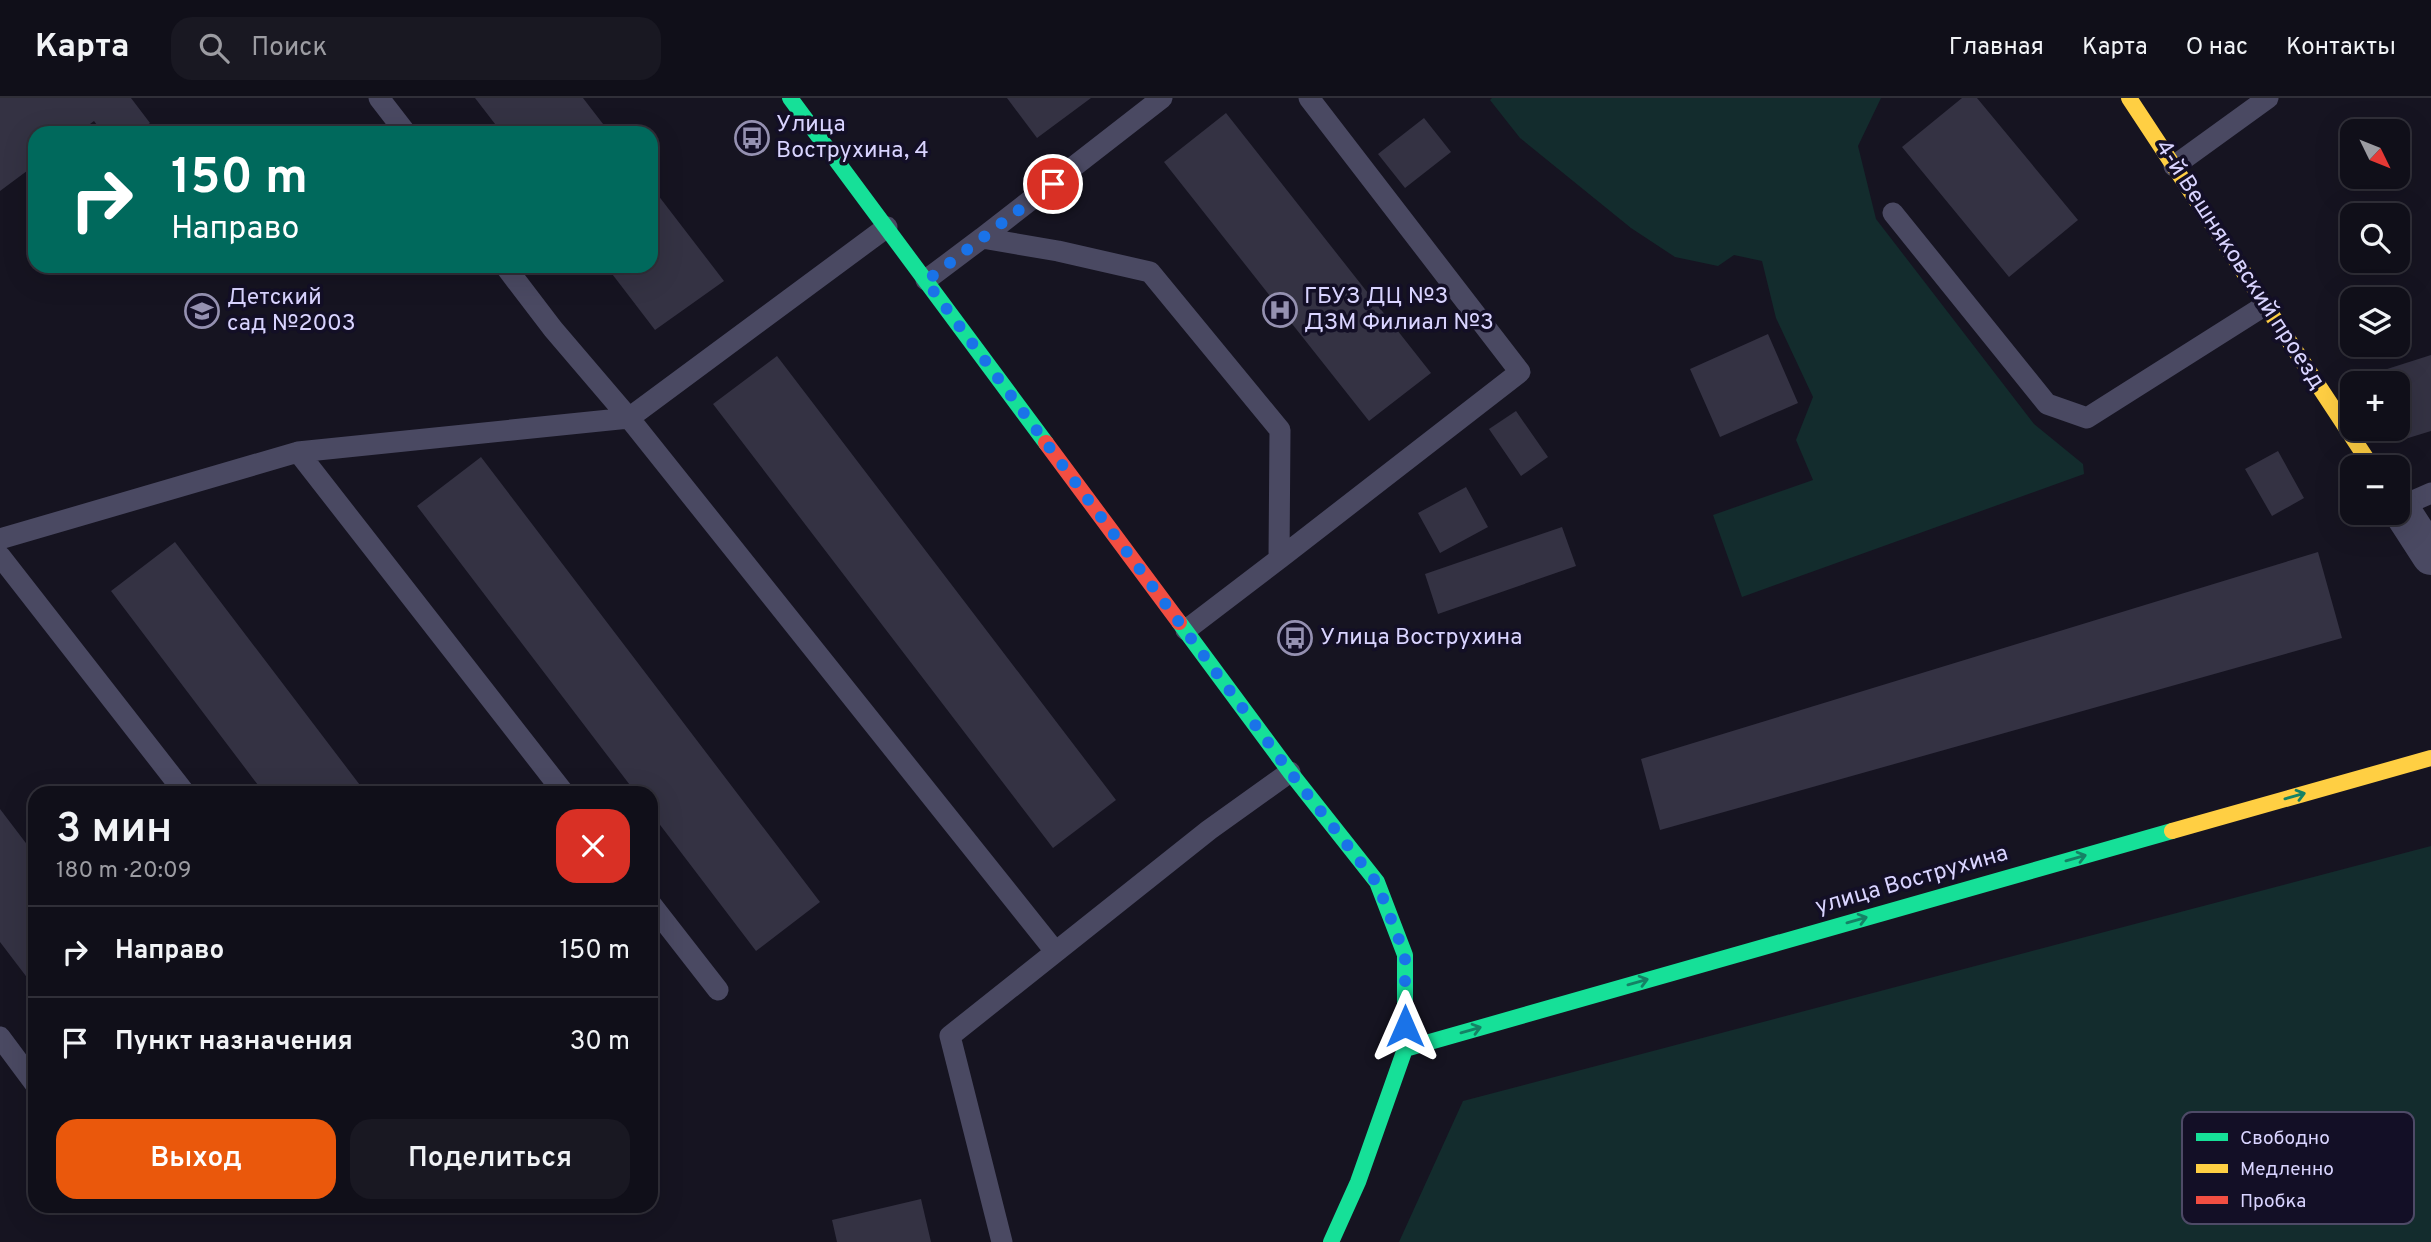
<!DOCTYPE html>
<html lang="ru">
<meta charset="utf-8">
<style>
:root{--surface:#100f19;--page:#191822;--text:#f1f3f6;--muted:#9c9ca2;--line:#302f38;--accent:#ea580c}
body{margin:0;font-family:Overpass,sans-serif;background:var(--page);color:var(--text);height:100vh;display:flex;flex-direction:column;font-size:26px;white-space:nowrap}
*{box-sizing:border-box;margin:0}
p{font-size:23px;color:var(--muted)}
.icon{flex:none;width:38px;height:38px;fill:none;stroke:currentColor;stroke-width:2;stroke-linecap:round;stroke-linejoin:round}
.map{position:relative;flex:1;overflow:hidden}
.drawer{position:absolute;left:28px;top:688px;width:630px;height:427px;display:flex;flex-direction:column;background:var(--surface);border-radius:21px;box-shadow:0 7px 28px #0002,0 0 0 2px var(--line)}
.drawer>*{flex:none}
.banner{position:absolute;left:28px;top:28px;width:630px;height:147px;border-radius:21px;box-shadow:0 7px 28px #0002,0 0 0 2px var(--line);background:#00695c;color:#fff;overflow:hidden}
.needle{width:46px;rotate:133deg}
.controls{position:absolute;left:2340px;top:21px;display:grid;gap:14px}
.controls a{display:grid;place-items:center;width:70px;height:70px;border-radius:14px;background:var(--surface);box-shadow:0 7px 28px #0002,0 0 0 2px var(--line);font-size:35px}
.pin{position:absolute;display:grid;place-items:center;width:60px;height:60px;color:#fff;margin:-30px;border:4px solid #fff;border-radius:50%;box-shadow:0 2px 7px #0007}
.me{position:absolute;width:77px;margin:-38px;rotate:0deg;stroke-linejoin:round;filter:drop-shadow(0 0 5px #0008)}
.turn{display:flex;align-items:center;gap:24px;height:147px;padding:0 28px;font-size:32px}
.turn .icon{width:91px;height:91px;stroke-width:2.5}
.turn b{display:block;font-size:49px;line-height:60px}
.round{display:grid;place-items:center;flex:none;width:74px;height:74px;border-radius:21px;background:var(--page)}
.overview{display:flex;align-items:center;justify-content:space-between;height:119px;padding:0 28px}
h1{font-size:42px;font-weight:600;line-height:52px}
.button{display:flex;gap:14px;margin-top:auto;padding:14px 28px}
.button a{flex:1;height:80px;border-radius:21px;background:var(--accent);color:#fff;font-size:28px;font-weight:600;line-height:80px;text-align:center}
.button a+a{background:var(--page);color:var(--text)}
ul{padding:0;list-style:none}
li{display:flex;align-items:center;gap:21px;height:91px;padding:0 28px;border-top:2px solid var(--line)}
li div{flex:1}
li b{display:block;font-size:26px}
li em{font-style:normal}
header{display:flex;align-items:center;gap:42px;box-sizing:border-box;height:98px;padding:0 35px;background:var(--surface);border-bottom:2px solid var(--line)}
header strong{font-size:33px}
nav{display:flex;gap:38px;margin-inline-start:auto;font-size:24px}
.search{width:490px;height:63px;background:var(--page);display:flex;align-items:center;gap:18px;box-sizing:border-box;padding:0 24px;border-radius:21px;color:var(--muted);font-size:26px}
.map>svg:first-child{display:block}
</style>
<header>
<strong>Карта</strong>
<div class="search"><svg class="icon" aria-label="search" viewBox="0 0 24 24"><circle cx="10" cy="10" r="6"/><path d="M15 15l6 6"/></svg>Поиск</div>
<nav><a>Главная</a><a>Карта</a><a>О нас</a><a>Контакты</a></nav>
</header>
<div class="map">
<svg width="2431" height="1144" viewBox="0 0 2431 1144">
<rect width="100%" height="100%" fill="#161421"/>
<!-- green -->
<path fill="#132c2d" d="M1492 0H1881L1858 48 1876 121 2034 326 2083 366 2084 376 1742 499 1713 417 1813 382 1796 342 1813 299 1776 220 1762 163 1734 157 1718 168 1675 159 1631 130 1520 40 1490 2Z
M2431 748V1144H1399L1463 1003Z"/>
<!-- building -->
<path fill="#343243" d="M0 0H131L150 25 137 35H103L94 23 78 35H35V67L0 93Z
M475 0H583L610 35H502Z
M1007 0H1091L1037 40Z
M1962 0H1977L2078 122 2009 179 1902 49Z
M1226 15 1431 275 1369 323 1164 64Z
M1424 20 1451 54 1405 90 1378 56Z
M651 88 724 183 655 232 606 168H651Z
M1768 236 1798 305 1720 339 1690 271Z
M2431 257V333L2405 341 2398 316V285H2388L2384 272Z
M777 258 1116 702 1053 750 713 306Z
M1516 313 1548 359 1521 378 1489 331Z
M2278 353 2304 400 2272 418 2245 371Z
M481 359 820 804 756 853 651 715V695H636L417 408Z
M1466 389 1488 429 1440 455 1418 415Z
M1562 429 1576 468 1438 516 1425 476Z
M175 444 366 695H264L111 493Z
M2318 454 2342 540 1660 732 1641 661Z
M0 711 35 757V890L0 844Z
M921 1101 931 1144H837L832 1122Z"/>
<g fill="none" stroke-linecap="round" stroke-linejoin="round">
<!-- lane -->
<path stroke="#4a4962" stroke-width="21" d="M379 0 406 35
M2174 68 2268 0
M1893 115 2047 306 2087 320 2264 208
M982 140 1162 0
M505 168 553 231 629 320 1054 852
M926 182 982 140 1058 153 1150 174 1280 332 1279 461 1186 532
M298 354 564 695
M2399 409 2431 395
M0 441 298 354 629 320 887 129
M0 458 185 695
M1279 461 1520 274 1309 0
M651 806 718 892
M0 939 35 986
M1002 1144 950 938 1209 732 1290 674"/>
<!-- street -->
<path stroke="#4a4962" stroke-width="38" d="M2398 407 2431 458"/>
<!-- fast -->
<path stroke="#16e098" stroke-width="16" d="M790 0 1046 345
M1179 524 1290 674 1377 784 1405 857V951L1358 1084 1331 1144
M1405 951 2172 733"/>
<!-- slow -->
<path stroke="#ffcf43" stroke-width="16" d="M2129 0 2372 369
M2172 733 2431 660"/>
<!-- jam -->
<path stroke="#f24e42" stroke-width="16" d="M1046 345 1179 524"/>
</g>
<!-- one-way arrows -->
<defs><path id="oneway-shaft" d="M-6 0H5M1.5-3L5.5 0L1.5 3" fill="none" stroke-width="1.6" stroke-linecap="round" stroke-linejoin="round" transform="scale(1.75)"/></defs>
<g stroke="#158265">
<use href="#oneway-shaft" transform="translate(2295 698) rotate(-16)"/>
<use href="#oneway-shaft" transform="translate(2076 760) rotate(-16)"/>
<use href="#oneway-shaft" transform="translate(1857 822) rotate(-16)"/>
<use href="#oneway-shaft" transform="translate(1638 884) rotate(-16)"/>
<use href="#oneway-shaft" transform="translate(1471 932) rotate(-16)"/>
</g>
<g fill="none" stroke-linecap="round" stroke-linejoin="round">
<!-- route -->
<path stroke="#1a73e8" stroke-width="12" stroke-dasharray="0 21.6" d="M1053 86 926 183 1290 674 1377 785 1405 857V928"/>
</g>
<!-- icons -->
<defs>
<g id="bus-ring" transform="scale(1.75)"><circle r="9.5" fill="#130f26" stroke="#9591b1" stroke-width="1.5"/><path d="M-5-6H5V4H4V6H2V4H-2V6H-4V4H-5ZM-3.5-4V0h7V-4ZM-3.5 1.2v1.5H-2V1.2ZM2 1.2v1.5H3.5V1.2Z" fill="#9591b1"/></g>
<g id="hospital-ring" transform="scale(1.75)"><circle r="9.5" fill="#130f26" stroke="#9591b1" stroke-width="1.5"/><path d="M-5-5h3v3.5h4V-5h3V5h-3V1.5h-4V5h-3Z" fill="#9591b1"/></g>
<g id="school-ring" transform="scale(1.75)"><circle r="9.5" fill="#130f26" stroke="#9591b1" stroke-width="1.5"/><path d="M0-5L7-2L0 1L-7-2ZM-4 1L0 2.5L4 1V4Q0 6-4 4Z" fill="#9591b1"/></g>
</defs>
<g fill-rule="evenodd">
<use href="#bus-ring" x="752" y="40"/>
<use href="#hospital-ring" x="1280" y="212"/>
<use href="#school-ring" x="202" y="213"/>
<use href="#bus-ring" x="1295" y="540"/>
</g>
<g text-anchor="middle" dominant-baseline="central" stroke-width="7" stroke-linejoin="round" paint-order="stroke">
<!-- poi labels -->
<g font-size="23" fill="#d9d4ff" stroke="#130f26" text-anchor="start">
<text x="776" y="27">Улица<tspan x="776" dy="26">Вострухина, 4</tspan></text>
<text x="1304" y="199">ГБУЗ ДЦ №3<tspan x="1304" dy="26">ДЗМ Филиал №3</tspan></text>
<text x="227" y="200">Детский<tspan x="227" dy="26">сад №2003</tspan></text>
<text x="1320" y="540">Улица Вострухина</text>
</g>
<!-- street labels -->
<g font-size="23" fill="#d9d4ff" stroke="#130f26">
<text transform="translate(2239 167) rotate(57)">4-й Вешняковский проезд</text>
<text transform="translate(1912 783) rotate(-16)">улица Вострухина</text>
</g>
</g>
<!-- legend -->
<rect x="2182" y="1014" width="232" height="112" rx="10" fill="#130f26" stroke="#4e4a67" stroke-width="2"/>
<rect x="2196" y="1035" width="32" height="8" fill="#16e098"/>
<rect x="2196" y="1066" width="32" height="9" fill="#ffcf43"/>
<rect x="2196" y="1098" width="32" height="8" fill="#f24e42"/>
<g font-size="19" fill="#d9d4ff">
<text x="2240" y="1046">Свободно</text>
<text x="2240" y="1077">Медленно</text>
<text x="2240" y="1109">Пробка</text>
</g>
</svg>
<div class="controls">
<a><svg class="needle" viewBox="-14 -14 28 28"><path d="M0-13l5 13h-10z" fill="#e53935"/><path d="M0 13l5-13h-10z" fill="#9c9ca2"/></svg></a>
<a><svg class="icon" aria-label="search" viewBox="0 0 24 24"><circle cx="10" cy="10" r="6"/><path d="M15 15l6 6"/></svg></a>
<a><svg class="icon" aria-label="layers" viewBox="0 0 24 24"><path d="M12 4l9 5-9 5-9-5zM3 14l9 5 9-5"/></svg></a>
<a>+</a>
<a>−</a>
</div>
<div class="pin" style="left:1053px;top:86px;background:#d93025"><svg class="icon" aria-label="arrive" viewBox="0 0 24 24"><path d="M6 21V4h12l-3 4 3 4H6"/></svg></div>
<svg class="me" style="left:1405px;top:928px" viewBox="-20 -20 40 40"><path d="M0-17L14 15 0 8-14 15z" fill="#1a73e8" stroke="#fff" stroke-width="4"/></svg>
<div class="banner">
<div class="turn"><svg class="icon" aria-label="right" viewBox="0 0 24 24"><path d="M7 20v-9h11M14 6l5 5-5 5"/></svg><div><b>150 m</b>Направо</div></div>
</div>
<section class="drawer">
<div class="overview"><div><h1>3 мин</h1><p>180 m · 20:09</p></div><a class="round" style="background:#d93025;color:#fff"><svg class="icon" aria-label="close" viewBox="0 0 24 24"><path d="M6 6l12 12M18 6L6 18"/></svg></a></div>
<ul>
<li><svg class="icon" aria-label="right" viewBox="0 0 24 24"><path d="M7 20v-9h11M14 6l5 5-5 5"/></svg><div><b>Направо</b></div><em>150 m</em></li>
<li><svg class="icon" aria-label="arrive" viewBox="0 0 24 24"><path d="M6 21V4h12l-3 4 3 4H6"/></svg><div><b>Пункт назначения</b></div><em>30 m</em></li>
</ul>
<div class="button"><a>Выход</a><a>Поделиться</a></div>
</section>
</div>
